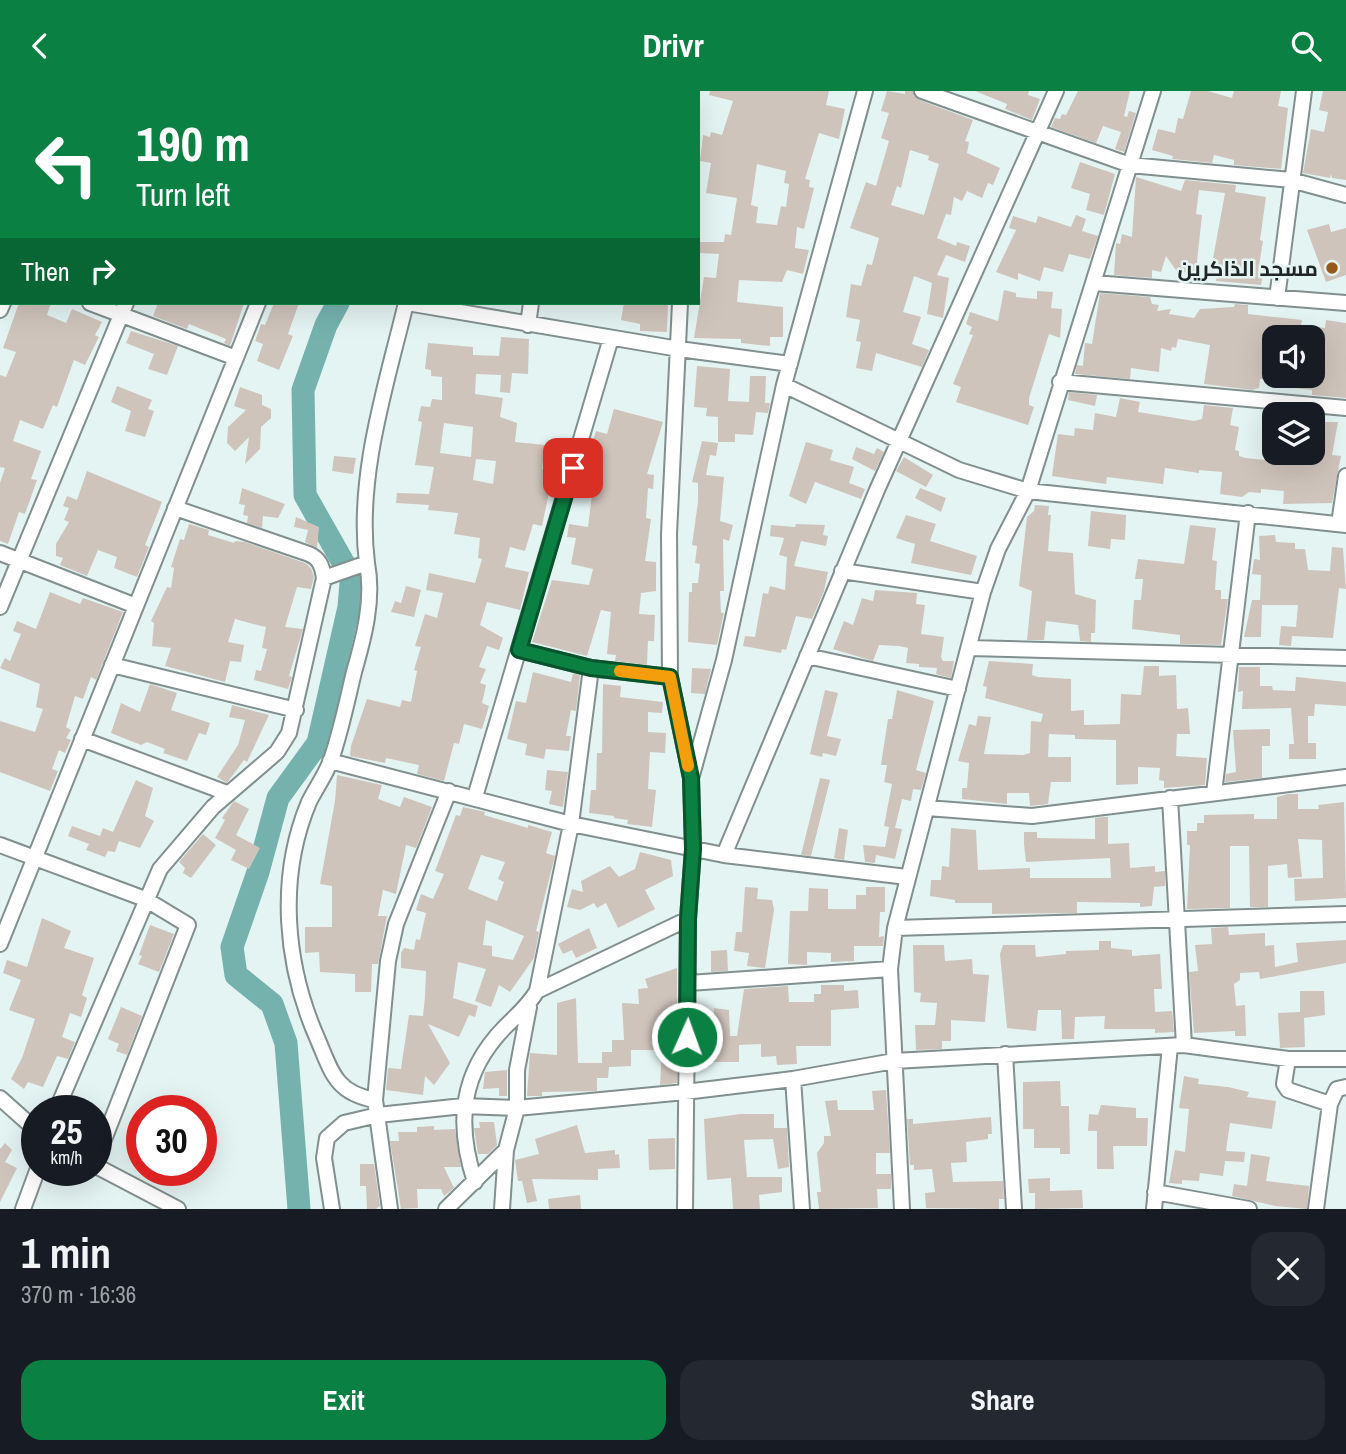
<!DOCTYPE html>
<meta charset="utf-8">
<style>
:root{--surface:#171b24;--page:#242831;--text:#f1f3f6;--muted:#9ea1a6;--accent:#0b8043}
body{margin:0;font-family:"Archivo Narrow",Cairo,sans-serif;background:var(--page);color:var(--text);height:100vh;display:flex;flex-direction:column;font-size:26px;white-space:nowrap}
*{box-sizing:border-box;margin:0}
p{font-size:23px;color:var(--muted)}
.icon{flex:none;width:38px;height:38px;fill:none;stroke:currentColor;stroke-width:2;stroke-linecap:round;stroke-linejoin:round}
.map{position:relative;height:1118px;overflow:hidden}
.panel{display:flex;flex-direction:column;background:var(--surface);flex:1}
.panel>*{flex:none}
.hud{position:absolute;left:0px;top:0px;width:700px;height:214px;box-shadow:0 7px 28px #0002;background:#0b8043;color:#fff;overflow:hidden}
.buttons{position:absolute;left:1262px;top:234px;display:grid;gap:14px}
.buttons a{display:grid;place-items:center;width:63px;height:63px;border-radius:14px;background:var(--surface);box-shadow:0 7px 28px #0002;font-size:35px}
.speed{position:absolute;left:21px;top:1004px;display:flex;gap:14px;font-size:35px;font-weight:700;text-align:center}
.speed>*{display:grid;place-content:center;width:91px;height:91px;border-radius:50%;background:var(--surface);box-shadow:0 7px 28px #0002;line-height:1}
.speed small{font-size:18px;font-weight:400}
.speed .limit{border:10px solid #d22;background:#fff;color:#111}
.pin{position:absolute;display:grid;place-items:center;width:60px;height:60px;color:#fff;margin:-30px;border-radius:14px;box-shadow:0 4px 10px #0006}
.me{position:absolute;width:77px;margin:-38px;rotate:2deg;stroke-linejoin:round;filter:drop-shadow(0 0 5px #0008)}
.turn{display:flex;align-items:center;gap:24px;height:147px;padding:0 21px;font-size:32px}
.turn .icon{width:91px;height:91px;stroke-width:2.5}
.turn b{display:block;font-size:49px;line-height:60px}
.then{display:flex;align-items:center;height:66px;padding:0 21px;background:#0003;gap:14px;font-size:26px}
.round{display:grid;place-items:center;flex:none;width:74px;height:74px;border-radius:21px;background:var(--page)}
.summary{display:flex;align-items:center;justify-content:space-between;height:119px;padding:0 21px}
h1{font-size:42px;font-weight:800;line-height:52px}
.button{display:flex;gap:14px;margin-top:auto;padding:14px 21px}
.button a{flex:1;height:80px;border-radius:21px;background:var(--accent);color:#fff;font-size:28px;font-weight:800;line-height:80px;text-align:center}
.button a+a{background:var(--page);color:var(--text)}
header{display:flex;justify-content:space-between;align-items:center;height:91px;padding:0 21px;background:var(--accent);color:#fff;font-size:32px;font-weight:800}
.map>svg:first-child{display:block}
</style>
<header><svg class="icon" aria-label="back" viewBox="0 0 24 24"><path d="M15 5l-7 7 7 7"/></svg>Drivr<svg class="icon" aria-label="search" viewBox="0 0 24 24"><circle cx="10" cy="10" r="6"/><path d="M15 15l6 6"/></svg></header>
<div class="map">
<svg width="1346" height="1118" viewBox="0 0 1346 1118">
<rect width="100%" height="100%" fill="#e4f4f2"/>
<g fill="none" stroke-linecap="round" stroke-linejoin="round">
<!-- river -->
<path stroke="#75b2ae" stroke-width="23" d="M405 2V0
M338 212 326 234 303 299 305 404 344 473
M299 1118 286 952 272 913 236 884 232 856 258 781 278 707 318 652 349 516 351 492"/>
</g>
<!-- building -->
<path fill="#cfc4bc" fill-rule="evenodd" d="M710 0H829L826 14 845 18 839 48 819 42 805 88 810 89 809 96 814 97 804 138 797 136 795 157 809 159 803 183 787 179 782 191 739 189 737 211 783 216V246H770V255L741 252V248L694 247 704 186 716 187 719 163 699 162V151H724L725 143 731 144 737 107 706 102 711 72 700 70 703 44 710 46 711 41 722 44 733 10 709 4ZM757 73 786 80 784 92 789 93 786 116 781 115 777 134 756 132 758 116 751 114Z
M887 0 905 3V0H913L919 9 973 29 965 50 969 51 967 62 1000 77 993 94 988 92 982 107 967 100 962 110 954 106 951 124 946 123 937 147 956 155 957 151 970 155 965 171 946 164 937 184 949 187 943 227 927 223 932 192 914 185 903 221 921 226 912 253 929 259 922 276 876 262 872 280 856 277 861 251 856 250 860 229 846 226 851 193 861 195 867 173 872 174 879 147 850 137 866 91 876 95 889 50 881 47 889 22 881 20ZM910 59 929 65 928 69 939 73 924 124 891 114 897 95 901 97Z
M975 0H1029L1028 4 1040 8 1032 29 1005 18 1007 13Z
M1078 0H1130L1124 25 1127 26 1129 20 1136 22 1124 61 1115 58 1121 41 1103 35 1096 52 1051 36 1055 27 1060 28 1062 23 1066 24Z
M1191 0H1208L1232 7 1234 0H1281L1278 15 1288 17 1281 78 1234 74V69L1214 64 1212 72 1172 68 1173 65 1152 59 1158 38 1175 42 1178 27 1183 28Z
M1323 0H1346V89L1332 87 1331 83 1330 87 1303 82 1311 38 1324 41 1328 21 1319 19Z
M1080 71 1115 83 1104 124 1086 119 1090 103 1071 97Z
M1136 86 1181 100 1185 89 1236 94 1235 101 1266 106 1260 149 1263 150 1258 181 1263 182 1261 194 1216 190 1217 182 1210 184 1225 102 1199 99 1196 123 1202 124 1196 180 1178 182 1166 165 1161 181 1152 179V187L1114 184 1116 152 1120 153 1122 143 1132 146Z
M1076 124 1086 128 1082 140 1098 145 1090 168 1069 163 1063 181 1044 176 1040 190 1018 182V189L996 181 1016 139 1009 137 1013 125 1036 132 1038 125 1071 136Z
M1329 133 1331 141 1346 137V184L1326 191 1307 139Z
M1004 199 1016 202V206L1037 208V200L1053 201 1051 217 1062 218 1060 247 1049 243 1029 307V314L1034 316 1028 334 956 311 961 296 953 293 973 244 969 243 972 236 966 233 970 221 998 230Z
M1100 202 1150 206 1152 213 1159 214 1157 220 1171 218 1169 223 1194 227 1200 218 1234 216 1235 213 1248 214V223L1302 229 1301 234 1325 237 1326 229 1346 232V307L1312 304V299L1285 296 1286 285H1312V247H1274V270H1266L1265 288H1260L1259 297 1252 299 1204 293 1210 254 1178 248 1176 257 1172 256 1171 260 1161 257 1159 281 1131 277 1130 288 1075 283 1077 274 1083 275 1085 252 1092 253Z
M19 212H51L47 224 66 232 72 218 102 231 95 244 99 246 85 274 74 269 57 316 53 314 43 338 20 329 13 350 41 360 31 388 37 389 25 423 19 421 8 453 0 450V392L5 377 0 376V284L6 286 16 261 3 257Z
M158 212H244L230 255 224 252 226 248 189 233 187 238 153 225Z
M274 212H299L288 243 293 245 279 279 257 270 263 253 255 250 261 233 265 234Z
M624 212 641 214V212H668L667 241 640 240V233L621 229Z
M131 240 178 255 167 284 148 278 154 263 126 252Z
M501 246 529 248 528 283 512 282 510 302 500 301 501 284 476 283 475 303 503 307 500 326 517 332 515 351 545 354 542 378 555 379 553 397H550L542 435 533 433 525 460 510 456 505 476 529 481 520 519 487 511 480 534 503 547 499 559 487 555 479 576 486 578 480 592 486 594 482 612 489 615 482 638 464 633 459 653 454 652 444 690 417 683 419 674 386 667 385 672 350 665 351 655 367 608 400 616 402 609 411 611 417 580 414 579 421 556 415 555 425 523 437 527 443 502 426 499 429 482 475 492 482 468 478 467 480 447 454 443 458 422 428 419 429 414 396 412 397 402 429 403 434 376 415 374 422 331 418 330 421 315 430 316 432 308 442 309V286L431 285V279L425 278 428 252 473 256V264L499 265ZM444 332 473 336 471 366 440 362ZM476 368 496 370 493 393 473 389Z
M697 275 730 278 728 310 749 311 750 285H766L765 312H770L768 322 756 321 753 344 735 343V351H718V326L706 325 707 317 694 316Z
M117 295 152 309 148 318 154 320 145 346 125 340 131 320 111 311Z
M240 296 262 304V314L271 318V327L261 336 260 358 245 373 249 346 235 360 227 352 228 336 246 319 234 315Z
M1069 301 1097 304 1095 315 1068 309Z
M1120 307 1140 311 1138 321 1194 330 1202 328 1204 314 1233 317 1230 334 1239 336 1235 359 1239 360V365L1246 367 1284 371 1285 362H1312V342H1317V331H1338L1332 364 1341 365 1332 412 1283 413 1284 400 1261 398V402L1249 401 1242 406 1220 403 1222 381 1199 379V382L1165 377 1163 393 1107 386 1106 393 1052 385 1058 343 1074 345 1075 337 1093 339 1095 322 1116 326Z
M614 318 663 331 647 383 654 384 653 398 648 397 646 427 651 428 645 470 656 471V500L641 502 639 523 655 524 654 550H648L647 574 615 570 616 564 607 563 611 521 601 519 587 565 532 551 552 489 589 494 593 478 571 473 576 447 567 446 569 433 588 436 592 404 577 401 596 340 607 343Z
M702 350 718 352 716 365 710 364 706 384 724 386 720 430 733 434 729 450 723 448 724 500H720L721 522H724L717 554 688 551 689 501H692V492H698L700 473 695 472 697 455 692 454 698 411V392L692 391Z
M806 351 833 359 830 369 854 376 849 392 865 398 861 408 815 391 806 413 789 405Z
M856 356 874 363 877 357 884 361 875 380 852 368Z
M334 365 356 367 353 383 332 380Z
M904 366 933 384 926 396 896 380Z
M87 380 162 411 145 454 149 456 137 486 114 477 117 466 98 459 87 485 60 474 63 467 56 465V453L69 431 64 429 69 417 63 415 67 405 77 409Z
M242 397 285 413 278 427 263 425 262 437 247 432 248 425 243 424 245 414 239 413Z
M920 397 946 407 941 421 915 407Z
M1035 414 1049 415 1048 424H1051L1048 460 1073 462 1075 503 1096 509 1095 542H1091V551L1080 550 1078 534 1046 530 1044 549H1027L1032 500 1019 495 1027 426 1034 420Z
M1091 420 1126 424 1125 449 1111 448 1110 458 1088 455Z
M906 424 936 433 930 450 977 465 971 484 911 472 915 453 896 447Z
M296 426 319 436 317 457 305 451 308 439 294 436Z
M189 433 209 439 208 444 234 452 235 450 245 451 305 472 311 477 314 486 311 498 297 496 285 536 303 538 289 585 292 586 288 598 254 589 256 579 261 580 267 558 262 557 266 536 261 535 235 528 228 551 244 554 241 571 230 570 225 591 165 575 171 557 152 555 154 532 151 530 167 496 171 497 174 477 171 476 180 448 184 449Z
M796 433 825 434 823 444 828 445 826 455 801 450 794 475 828 481 824 500 812 528 796 525 786 559 782 558 781 562 743 555 745 545 755 546 763 502 768 503 770 495 785 499 787 466 779 464 784 447 770 445 771 434 795 436Z
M1190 434 1216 437 1212 469 1217 470 1215 499H1221V508H1228L1221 554 1180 553V544L1132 538 1134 509H1141L1143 488H1135L1138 468 1184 473Z
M1275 444 1276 451 1295 452V458H1305L1308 479 1330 480 1332 456 1343 457 1346 498 1339 497 1333 547 1292 545 1291 555 1279 554 1281 535 1296 536 1298 514H1262L1261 546H1244L1252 509H1260L1261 484 1252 483 1254 468 1260 469 1259 445Z
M406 495 421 499 414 526 391 521 395 510 401 512Z
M875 499 917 502 916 513 925 514 921 543 944 546 941 566 943 570H954L951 587 936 583 937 577 919 576V573L906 572 908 557 899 555 879 554 873 570 833 558 844 530 853 534 862 507 873 510Z
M50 501 80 513 83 507 123 521 96 589 91 586 83 608 75 605 66 636 71 639 66 647 71 649 65 662 59 659 52 678 58 680 50 700 0 681V630L35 641 43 618 36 616 40 593 0 577 5 567 10 570 21 543 13 540 17 530 36 538Z
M989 570 1033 573 1032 584 1038 586 1071 588V620L1084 619V634L1120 633 1121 603 1141 604 1144 575H1159V585L1176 584 1177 618 1188 617 1190 643H1177L1176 665 1207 667 1205 694 1164 697V690L1159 689 1160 677 1138 676V693L1116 694V649L1075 648V644L1049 643 1048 666H1071V691H1051L1048 713 1030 715 1029 702H1007V713L962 708V697H967L969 672 958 670 969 633 976 635 978 625 991 626 984 663 1023 664 1030 662 1031 630 1041 631 1043 623 985 607 987 596 983 595Z
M1239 576H1260V595H1272L1273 599 1295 600 1296 586 1346 591V615L1315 613 1314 625H1308V652H1316V668H1289V653H1294L1291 617 1242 618 1243 600 1238 601Z
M692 577 711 578 705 603 691 602Z
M533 581 571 591 573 582 580 584 576 620 571 619 566 645H571L569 660 546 658 544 668 525 664 527 653 507 648 516 610 526 612Z
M150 593 177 602 171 619 210 632 206 644 199 642 187 670 163 662 165 658 147 651 141 654 111 642 121 612 140 621Z
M603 593 621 595 620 606 663 611 662 622 648 621V641L666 642 665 662 650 661 648 698 656 699 652 736 627 733 628 729 614 727V725L589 722 591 699H596L597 662H602Z
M825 599 838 602 827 645 841 648 836 665 823 662 822 666 810 663Z
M897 599 934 610 916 679 926 682 921 699 913 698 911 710 902 708 895 737 902 738 895 768 876 764 875 772 865 771 863 754 885 756 889 736 884 735 892 693 884 691 887 674H881L888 628H892Z
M232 614 269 624 247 671 244 669 227 692 217 686 238 654 245 629 229 626Z
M1270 638V655H1262V687L1225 691 1226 683 1236 681 1233 639Z
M547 679 568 681 563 716 549 713 552 700 545 699Z
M337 684 382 694 378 708 400 716 404 706 432 716 416 757 406 754 396 803 383 799 378 825H387L378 873H372L371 901H355V883L320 881 319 861 305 862V836H332V795L320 793 335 710Z
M820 687 830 689 811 765 801 764Z
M136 689 153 697 145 725 154 730 140 757 119 750 115 761 108 760 105 766 86 759 89 753 68 745 72 735 100 745 103 737 113 741Z
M1288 703H1298V718H1319L1318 714 1344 711 1346 807 1295 810 1294 788 1323 787 1322 749 1298 748 1302 786 1288 787 1287 773 1268 775V816H1250L1249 755H1230V817L1187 818 1190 754H1187V740H1197V732H1204V724L1254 723V728H1277V706Z
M234 710 249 718 236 744 260 757 249 778 231 769 236 759 215 747 225 729 222 727Z
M463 716 485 721 484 724 528 737V734L552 741 546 762 555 765 536 840 539 841 534 867 510 901 499 894 491 916 475 910 486 878 458 871 453 907 478 915 475 926 469 924 459 946 428 933 450 972 434 994 425 985 423 1004 386 999 388 977 401 978 409 924 423 925 425 906 426 880 401 877V862L404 857 414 859 416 848 420 849 426 822 416 819 421 803 433 808 444 783 435 780 456 724 460 725ZM481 764 505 771 498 788 504 791 497 810 468 798ZM486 829 524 845 513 869 492 865V855L483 854Z
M1103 726H1108V753L1129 752 1130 777 1155 775V781L1165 780V795L1154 796 1152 815 1140 816V812L1077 811V822L992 823V812H955V809L930 805 931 789H941L942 775 949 776 951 737 976 739 978 779 1030 777V787H1111L1110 767 1026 771 1024 753V741H1037V747L1095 748V727Z
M839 737 848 739 844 769 834 767Z
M203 743 216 754 191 787 183 782 185 777 179 771Z
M640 761 671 769 673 785 645 799 655 818 618 837 606 812 597 817 594 812 580 819 567 816 572 798 583 801 581 790 610 775 619 786 635 778Z
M745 796 758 797 757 808 772 809 774 819 765 877 747 875 749 862 734 860 736 841H742Z
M866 796H885V821H880L879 846 884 845 883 855H854V870L831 871V862L807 861V874L788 873 790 820H808L809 797 828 798V818H856V804H866Z
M42 827 71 840 64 857 94 867 82 904 87 907 81 926 70 922 62 946 75 951 68 968 57 965 43 996 28 991 24 998 11 988 22 967 35 928 9 919 21 889 3 882 7 869 27 876Z
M150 834 174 843 159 881 138 873 142 865 139 864Z
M1228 836 1229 844 1265 842V855L1274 854 1275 876 1298 871 1296 852 1346 849V872L1260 888 1259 881 1240 882V889L1234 893 1236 915 1245 914 1246 945H1235V940L1194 942 1189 881 1198 880 1195 854 1212 853 1211 837Z
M589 837 597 857 576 867 572 859 563 863 558 853Z
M1099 850H1111V857L1132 859V865L1160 863 1162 898H1154L1155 921 1172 920 1174 941 1155 942V938H1104L1105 925 1075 926 1074 948H1062L1061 919H1038L1036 940 1007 937 1000 863 1003 854H1035L1036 866 1066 863V860L1099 859Z
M913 854H944L945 870 972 868 973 883 989 884 985 931 951 929V950H942V958L916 959 915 934H935L937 912 920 911 921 902 914 901Z
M727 859 728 880 711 881V860Z
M677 877V992L660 994 662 959H631V975L609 976 608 987H597V1000L542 1001V1005H527L530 962 557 964V912L576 907 578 972H602V961H612V949H624L622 912 639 913 638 898 648 897 645 888Z
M821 894H844V900L858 899 859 917 831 919V955H796L797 973 777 974 776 965 761 966V953L739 954V971H712L714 917 729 919 730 945H737L744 898 788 895 789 911H814V903H821Z
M1300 900H1324L1325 924 1304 927 1305 956 1280 957 1278 922 1300 921Z
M121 916 142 925 127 964 116 960 119 953 108 948Z
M507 979V1005H499V997L483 998 485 981Z
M1184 985 1199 988 1198 993 1228 996 1249 1001 1247 1006 1276 1010 1272 1038 1230 1032 1226 1060 1245 1061 1244 1071 1225 1070 1223 1085 1200 1082 1199 1090 1182 1089V1093L1169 1092 1175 1059 1185 1061 1189 1018 1179 1017Z
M1060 990 1061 1015H1069L1070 1063H1060V1057H1034V1038H1023V991Z
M886 999 890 1062H876V1083H891V1098H877L878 1117 819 1118 817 1101H821L817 1062 824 1052V1045H831L825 1010 837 1009 838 1019H874L872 1000Z
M1101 1014 1136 1017V1027H1148L1147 1055H1113L1114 1078H1097V1040H1088L1089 1023 1098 1024Z
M740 1023H774V1037H787L789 1076 778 1078 773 1048 744 1049 747 1086H782V1101L759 1104 760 1118H733L731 1087 707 1089 704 1028Z
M991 1026 992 1043H988V1048L966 1051 967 1071 951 1072 953 1091 1003 1090 1004 1108H999V1118L926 1117 925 1102 935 1101 932 1078 914 1079V1074H910L907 1028H913V1033Z
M479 1031H494L497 1054 488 1063H478L474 1037H480Z
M577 1034 585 1062 615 1059V1064L619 1063 620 1077 598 1078V1089L532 1088 537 1110 527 1112 522 1090H518L515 1069 539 1063 535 1048Z
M434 1035V1039L455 1038 461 1076H444L454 1097 444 1105 441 1098H417L418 1117 401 1118 390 1050H399L398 1041H417V1036Z
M675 1047V1078L649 1079 648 1048Z
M5 1052 12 1059 5 1071 17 1077 0 1111V1058Z
M1251 1063 1270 1066 1266 1090 1309 1095 1307 1118 1275 1115 1232 1105 1234 1093 1247 1095Z
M360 1073H374L380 1115 376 1118H367L366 1095H360Z
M1050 1087V1100L1082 1099 1083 1117 1035 1118V1102H1029L1028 1088Z
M580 1104 581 1118H549L548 1108Z"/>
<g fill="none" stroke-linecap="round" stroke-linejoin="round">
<!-- minor casing -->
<g stroke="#818f8e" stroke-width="18">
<path id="minor" d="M136 0 140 2
M922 0 1130 74 1291 89 1346 104
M89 2 90 0
M212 2V0
M355 2V0
M436 2 437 0
M563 2V0
M683 2V0
M0 176 2 177
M1094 192 1346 212
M1277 207 1304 0
M90 212 236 267
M407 212 679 258 790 273
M680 212 669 443 670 586 691 687 693 758 688 828 685 1118
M0 219 3 212
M528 234 531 212
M1060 291 1346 317
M784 294 959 379 1028 400 1346 434
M1339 433 1346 385
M0 462 136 515
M367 472C374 509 364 546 354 581 347 610 341 640 331 669 326 683 316 697 309 711 277 787 285 875 318 949 332 982 336 1002 375 1009
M842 480 983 501
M324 487 367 472C356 386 386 295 406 212
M0 516 126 212
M969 557 1346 567
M519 559 591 577 670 586
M807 565 958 598
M112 574 296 619
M82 648 227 702
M330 670 571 733 724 764 877 399 1056 0
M692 684 724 569 784 294 865 0
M1214 702 1248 422
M475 706 611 247
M1170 707 1184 954
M927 717 1032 725 1346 686
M0 754 145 808 188 834 96 1069
M724 764 907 786
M895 837 1346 823
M0 853 258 212
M689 892 890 878
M537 900 571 733 591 577
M1005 963 1014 1118
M1288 968 1284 993 1288 999 1330 1013 1316 1118
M793 988 802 1118
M0 1007 37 1040
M1330 1013 1337 998 1346 996
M56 1020 160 778 213 716 277 661 289 642 324 487C322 475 320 468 309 463L175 417
M96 1075 178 1118
M475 1091C456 1033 460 982 505 936 517 924 528 915 537 900L688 828
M1155 1101 1249 1118
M23 1118 37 1080
M332 1118 324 1067 327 1047 344 1032 378 1024 463 1015 517 1017 685 1001 793 988 894 970 1184 954 1288 968H1346
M390 1118 375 1009 388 870 396 833 449 700
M446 1118 506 1059
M502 1118 506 1059 517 1017V979L529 916
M902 1118 890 878 895 837 983 501 998 458 1028 400 1153 0
M1154 1118 1170 955"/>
</g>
<!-- minor -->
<use href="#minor" stroke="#fff" stroke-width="14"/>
</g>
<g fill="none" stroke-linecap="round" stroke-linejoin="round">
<!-- route casing -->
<g stroke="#07532c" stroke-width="18">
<path id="route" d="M573 377 519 559 591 577 670 586 691 687 693 758 688 828 687 946"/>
</g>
<!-- route -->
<use href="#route" stroke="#0b8043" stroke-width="12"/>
<!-- slow -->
<path stroke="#f59e0b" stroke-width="12" d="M620 580 670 586 688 675"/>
</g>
<!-- markers -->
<circle fill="#95591c" stroke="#e4f4f2" stroke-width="2.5" cx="1332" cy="177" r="7"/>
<g text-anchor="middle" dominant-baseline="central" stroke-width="5" stroke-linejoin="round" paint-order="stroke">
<!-- poi labels -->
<g font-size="21" font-weight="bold" fill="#202525" stroke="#e4f4f2" text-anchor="end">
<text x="1318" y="177">مسجد الذاكرين</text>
</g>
</g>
</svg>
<div class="buttons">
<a><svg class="icon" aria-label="sound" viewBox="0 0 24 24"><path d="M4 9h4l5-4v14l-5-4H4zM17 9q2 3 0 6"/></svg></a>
<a><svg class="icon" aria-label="layers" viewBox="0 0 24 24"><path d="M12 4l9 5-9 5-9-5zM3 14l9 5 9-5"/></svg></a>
</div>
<div class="speed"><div>25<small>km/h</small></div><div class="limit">30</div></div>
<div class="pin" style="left:573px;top:377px;background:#d93025"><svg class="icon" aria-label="arrive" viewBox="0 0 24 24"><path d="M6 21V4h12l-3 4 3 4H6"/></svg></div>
<svg class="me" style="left:687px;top:946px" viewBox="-20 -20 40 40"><circle r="17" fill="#0b8043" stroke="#fff" stroke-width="3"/><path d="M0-11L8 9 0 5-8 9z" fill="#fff"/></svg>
<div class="hud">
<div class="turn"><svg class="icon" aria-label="left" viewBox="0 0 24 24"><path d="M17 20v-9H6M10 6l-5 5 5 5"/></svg><div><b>190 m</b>Turn left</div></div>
<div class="then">Then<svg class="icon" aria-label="right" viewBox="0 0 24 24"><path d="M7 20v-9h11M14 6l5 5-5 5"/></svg></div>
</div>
</div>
<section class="panel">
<div class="summary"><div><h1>1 min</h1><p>370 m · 16:36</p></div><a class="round"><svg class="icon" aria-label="close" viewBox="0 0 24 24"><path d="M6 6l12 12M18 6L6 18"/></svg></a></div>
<div class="button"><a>Exit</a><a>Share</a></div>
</section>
